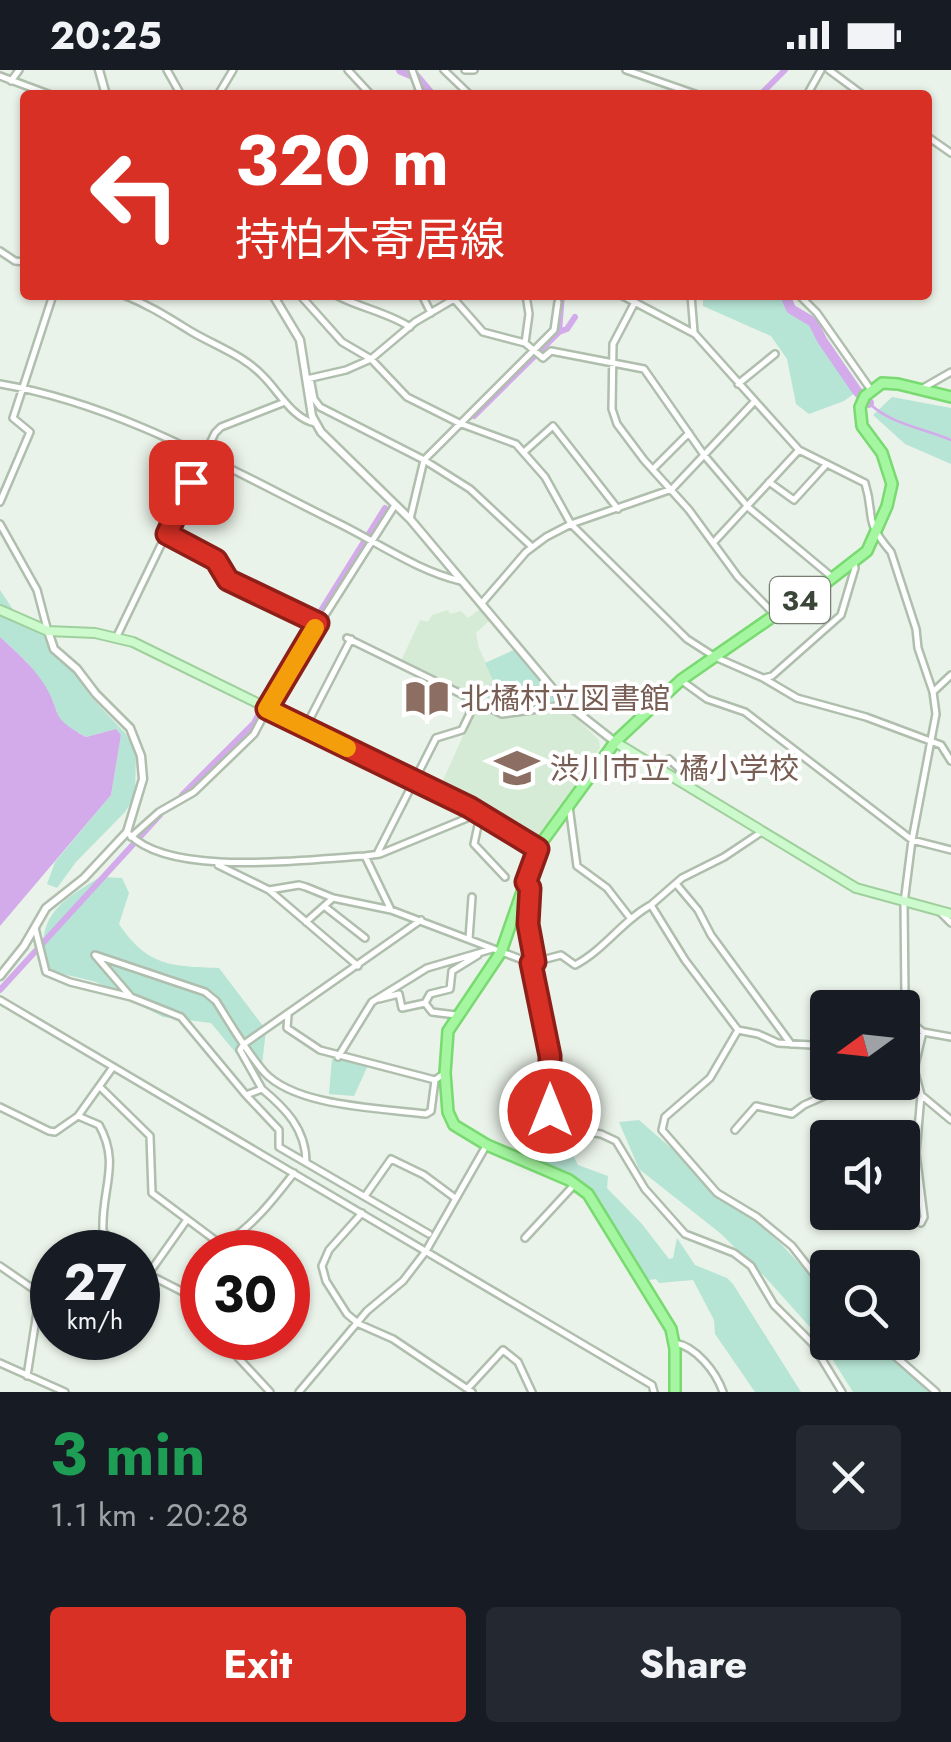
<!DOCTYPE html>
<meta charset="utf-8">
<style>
:root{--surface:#171b24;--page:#242831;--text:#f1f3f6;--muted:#9ea1a6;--accent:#d93025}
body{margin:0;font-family:Jost,"Noto Sans JP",sans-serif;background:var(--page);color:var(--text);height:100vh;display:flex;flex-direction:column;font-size:38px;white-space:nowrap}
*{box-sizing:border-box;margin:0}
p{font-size:32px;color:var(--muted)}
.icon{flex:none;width:55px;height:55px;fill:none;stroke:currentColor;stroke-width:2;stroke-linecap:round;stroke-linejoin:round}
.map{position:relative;height:1322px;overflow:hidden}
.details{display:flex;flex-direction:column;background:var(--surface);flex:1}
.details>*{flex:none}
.top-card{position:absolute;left:20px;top:20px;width:912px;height:210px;border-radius:10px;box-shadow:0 2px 8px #0004;background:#d93025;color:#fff;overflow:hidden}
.needle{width:65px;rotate:255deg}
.tools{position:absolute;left:810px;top:920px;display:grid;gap:20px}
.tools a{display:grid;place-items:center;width:110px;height:110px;border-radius:10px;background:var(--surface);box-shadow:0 2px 8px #0004;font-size:50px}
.speed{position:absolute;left:30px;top:1160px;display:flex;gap:20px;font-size:50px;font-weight:700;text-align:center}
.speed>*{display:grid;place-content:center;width:130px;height:130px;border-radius:50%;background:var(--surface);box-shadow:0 2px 8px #0004;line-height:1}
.speed small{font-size:25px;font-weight:400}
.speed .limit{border:15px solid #d22;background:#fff;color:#111}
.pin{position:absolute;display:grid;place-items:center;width:85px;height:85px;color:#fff;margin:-42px;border-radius:20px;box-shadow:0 5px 15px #0006}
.me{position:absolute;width:110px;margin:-55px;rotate:0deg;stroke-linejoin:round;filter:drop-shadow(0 0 8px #0008)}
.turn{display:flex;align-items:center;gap:35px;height:210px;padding:0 50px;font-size:45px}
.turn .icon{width:130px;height:130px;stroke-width:2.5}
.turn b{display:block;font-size:70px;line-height:85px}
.round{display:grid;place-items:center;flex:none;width:105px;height:105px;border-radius:10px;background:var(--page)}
.headline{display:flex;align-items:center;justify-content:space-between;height:170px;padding:0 50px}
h1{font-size:60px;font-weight:700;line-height:75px;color:#1e9e55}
.primary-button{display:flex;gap:20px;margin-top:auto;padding:20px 50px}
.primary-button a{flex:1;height:115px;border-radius:10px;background:var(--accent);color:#fff;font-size:40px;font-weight:700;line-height:115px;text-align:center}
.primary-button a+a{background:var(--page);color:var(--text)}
.status{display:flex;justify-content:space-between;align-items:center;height:70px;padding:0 50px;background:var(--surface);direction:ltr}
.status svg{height:28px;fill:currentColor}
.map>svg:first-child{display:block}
</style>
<div class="status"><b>20:25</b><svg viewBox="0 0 49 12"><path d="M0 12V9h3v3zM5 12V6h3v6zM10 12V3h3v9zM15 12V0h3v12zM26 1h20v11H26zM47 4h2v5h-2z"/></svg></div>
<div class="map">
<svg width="951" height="1322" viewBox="0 0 951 1322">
<rect width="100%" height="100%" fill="#eaf3e9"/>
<!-- education -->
<path fill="#d6ebd5" d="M480 539 490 550 476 563 479 578 494 610 483 632 401 591 420 550 428 552 432 545 448 540 450 544 461 541 468 548Z
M562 634 599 670 600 678 540 765 534 766 479 731 477 734 439 719 477 635Z"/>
<!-- green -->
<path fill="#b6e4d5" d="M703 225H783L790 241 812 253 820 271 856 322 844 331 809 344 796 334 787 289 771 266 703 236Z
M892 327 951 338V394L905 374 873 345Z
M0 520 20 550 46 564 49 580 74 601 91 627 125 663 136 682 135 726 125 742 76 792 57 818 47 814 55 792 111 725 121 665 116 659 86 667 60 652 53 631 27 592 0 567Z
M516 579 558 631 554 635 504 643 483 632 493 610 485 593Z
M100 807 122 808 129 823 119 854C148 897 171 896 219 898L266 960 260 1012 211 953 163 947 96 912 47 900C33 847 61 831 100 807Z
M332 989 370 991 354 1026 329 1024Z
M529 1043C557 1054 566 1069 578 1095L608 1106 607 1118 642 1154 669 1189 673 1188 677 1168 695 1195 727 1208 733 1214 801 1322H755L715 1264 714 1250 693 1210 659 1213 656 1209 649 1210 593 1121 582 1111 537 1090Z
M639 1050 780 1173 827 1223 828 1272 877 1273 933 1322H853L817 1265 766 1208 720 1163 639 1099 619 1052Z"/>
<!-- water -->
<path fill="#d3abea" d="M0 567C16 582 32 595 44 614 64 646 47 645 86 667L116 659 121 665 111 725 0 856Z"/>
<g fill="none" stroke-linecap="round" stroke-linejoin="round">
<!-- stream -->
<path stroke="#d3abea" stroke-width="2.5" d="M869 333C890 354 923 358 951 370"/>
<!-- canal -->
<path stroke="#d3abea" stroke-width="6" d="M760 25 785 0
M559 262 562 225
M474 346 559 262 567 259 575 247
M182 725 254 653 272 619 385 438
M0 920 160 745"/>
<!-- river -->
<path stroke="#d3abea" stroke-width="10" d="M401 0 415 6 431 25
M785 225 791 239 813 252 822 270 857 321 869 333"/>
<!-- minor casing -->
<g stroke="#afbead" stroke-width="10">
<path id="minor" d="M167 0 181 25
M348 0 371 25
M412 0 421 25
M444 0 470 25
M465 0H474
M626 0 698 25
M829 0 863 25
M0 6 51 25
M11 11 19 0
M218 25 233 0
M807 25 821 0
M928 67 951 83
M0 181 15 191 25 192
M124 225C149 235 169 248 192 262 216 276 245 286 264 307 279 322 293 349 315 353
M300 225 342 272 371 289 407 327 459 353 516 374 545 407 571 454 687 569 715 587 763 608 797 628 866 647 941 675 951 691
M336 225C360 238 387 242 410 257
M422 225 431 243
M621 225 695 264 799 380 865 413C876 449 862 448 891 482L916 559 918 578 933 622 936 644 912 770 904 833 905 927 912 953
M691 225 694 262
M799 225 817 243 871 320
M635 232 613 274 612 339 617 354 644 390 689 440 738 507 775 545
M525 273 529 244 526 225
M310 308 314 329 320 337 424 390 470 419 531 476
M307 309 346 300 371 289 415 252 454 229 483 262 525 273 543 288 551 281 644 299 704 385 749 438 832 507
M0 314C123 335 234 402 344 456 381 475 421 502 461 511
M738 314 775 284
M923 318 951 302
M524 382 553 356 618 439
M653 399 689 363
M769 412 794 430 825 396
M0 432 30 362 13 348 53 225
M410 449 424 390 554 260 558 232
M0 454 37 520 47 558
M167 464 216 490 228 510 318 553
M713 473 799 380
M482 533 526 482 546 467 571 454 672 419 754 332
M117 566 215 363 221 357 285 332
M347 568 502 644 554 637 563 631
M764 608 772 606 841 545 855 498 854 491
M682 611 707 629 745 642 912 770 951 780
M933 622 951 605
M305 658 351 569
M669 689 684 703 681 710
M569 736 577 796 607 818 631 849
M480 746 474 774 505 807
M763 761 724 787 682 808 651 835 685 890 738 960 758 964 778 973 828 976
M129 764C171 808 307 789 365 786L380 784 477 744
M131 767 159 742 194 722 254 664 276 622 395 435
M378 782 436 668 462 660 476 631
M365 786 391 840
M218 795 269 820 299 815 306 817 333 828 391 840 531 893 551 986 548 1027 557 1053 563 1058 601 1064 616 1071 645 1119 685 1164 734 1183 751 1196 774 1235 812 1273 842 1322
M526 812 530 818 528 854 535 892
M677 815 698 840 711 865 791 974
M269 820 358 896
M324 836 365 868
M939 841 951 853
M306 852 333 828
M35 858 46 902 70 912 131 927 181 947 246 1025 262 1019 240 980 244 974
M469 869 472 827
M531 893 561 885 575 895C604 880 623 850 651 835
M131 927 95 885 205 922 216 931C231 955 246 981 264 1002 296 1037 381 1038 426 1044L431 1041 435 1010
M379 929 399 924 402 938 425 933 432 942 456 945
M0 930 652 1315 654 1322
M425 933 430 924 450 919 452 901 478 885
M288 945 287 958 320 980 435 1010 445 1003
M902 950 912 953 923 962 951 967
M738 960 710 1008 665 1047 662 1060 717 1123 757 1147 792 1176 828 1222
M244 974 421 850
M338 987 372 932 427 898 492 879
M902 999H914
M100 1017 150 1066 152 1123 219 1173 224 1174C253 1156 273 1130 294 1103
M262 1019C285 1038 306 1059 306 1092
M921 1025 951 1050
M247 1026 279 1060V1077L429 1164
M0 1037 49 1061 55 1062 78 1046 99 1055C121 1094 101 1119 103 1161L121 1182
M78 1046 113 997
M735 1060 756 1036 792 1044 804 1035 856 1012
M365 1126 391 1089 424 1105 455 1128
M362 1143 329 1180 322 1196 326 1211 347 1244 359 1254 393 1269 472 1322
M921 1153 924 1147 916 1083 921 1025 914 999 923 962
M525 1168 574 1115
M0 1196 52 1232
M138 1199 185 1223 202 1236
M147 1206 186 1151
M220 1268 270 1322
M879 1272 936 1322
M674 1273C696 1276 716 1302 723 1322
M0 1293 65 1322
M27 1306 40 1223
M468 1318 503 1280 518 1292 532 1322
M299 1322 367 1241 403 1211 426 1181 486 1076"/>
</g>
<!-- tertiary casing -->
<g stroke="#afbead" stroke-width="11">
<path id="tertiary" d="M99 0 106 25
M273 225 300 270 312 346 321 362 410 449 563 631 615 672
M0 906 24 876 46 838 84 808 127 762 143 709 141 686 130 658 96 624 77 599 54 579 48 561"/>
</g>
<!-- secondary casing -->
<g stroke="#9fcf9d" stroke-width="12">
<path id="secondary" d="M0 540 48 561 95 563 133 572 469 737 537 779
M615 672 856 818 951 844"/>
</g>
<!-- primary casing -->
<g stroke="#79da71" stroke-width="14">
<path id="primary" d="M675 1322V1279L671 1259 588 1124 569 1110 487 1075 454 1055 448 1042 445 1003 448 961 501 882 537 779 615 672 681 610 775 545 822 516 867 481 887 436 892 414 882 383 862 356 860 337 865 326 882 313 898 314 951 327"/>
</g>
<!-- minor -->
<use href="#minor" stroke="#fff" stroke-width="5"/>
<!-- tertiary -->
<use href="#tertiary" stroke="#fff" stroke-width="6"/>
<!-- secondary -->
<use href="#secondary" stroke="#cdfacd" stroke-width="8"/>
<!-- primary -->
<use href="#primary" stroke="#a5f6a0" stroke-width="9"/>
</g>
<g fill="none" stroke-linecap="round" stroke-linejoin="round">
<!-- route casing -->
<g stroke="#8d1f18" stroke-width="25">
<path id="route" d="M191 412 167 464 216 490 228 510 318 553 267 639 469 737 538 779 526 812 530 818 528 854 535 892 531 893 550 986V1041"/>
</g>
<!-- route -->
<use href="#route" stroke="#d93025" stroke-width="18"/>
<!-- slow -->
<path stroke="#f59e0b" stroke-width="18" d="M315 558 267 639 347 678"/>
</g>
<!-- icons -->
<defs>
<g id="library-bare" transform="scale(3.45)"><path d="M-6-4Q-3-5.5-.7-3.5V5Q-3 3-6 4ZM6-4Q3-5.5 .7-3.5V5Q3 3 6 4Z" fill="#8d6e63" stroke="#fff" stroke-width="2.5" paint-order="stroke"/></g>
<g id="school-bare" transform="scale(3.45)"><path d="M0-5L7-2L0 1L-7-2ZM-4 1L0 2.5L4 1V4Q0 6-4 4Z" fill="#8d6e63" stroke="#fff" stroke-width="2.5" paint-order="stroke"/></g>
</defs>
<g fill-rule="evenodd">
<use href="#library-bare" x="427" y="628"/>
<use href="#school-bare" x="517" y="698"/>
</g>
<g text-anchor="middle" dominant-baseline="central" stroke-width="8" stroke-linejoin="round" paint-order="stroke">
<!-- shield labels -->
<rect fill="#fff" stroke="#767e74" stroke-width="2.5" x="770" y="507" width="60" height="46" rx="8"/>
<g font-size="28" font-weight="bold" fill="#3b4638">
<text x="800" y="530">34</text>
</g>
<!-- education labels -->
<g font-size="30" fill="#785e54" stroke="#fff" text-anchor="start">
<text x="460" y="628">北橘村立図書館</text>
<text x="550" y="698">渋川市立 橘小学校</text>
</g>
</g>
</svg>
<div class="tools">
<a><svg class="needle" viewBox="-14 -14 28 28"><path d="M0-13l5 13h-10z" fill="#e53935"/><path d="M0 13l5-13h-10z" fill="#9ea1a6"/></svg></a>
<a><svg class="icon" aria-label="sound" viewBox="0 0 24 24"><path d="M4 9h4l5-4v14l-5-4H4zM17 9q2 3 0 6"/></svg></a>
<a><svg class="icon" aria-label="search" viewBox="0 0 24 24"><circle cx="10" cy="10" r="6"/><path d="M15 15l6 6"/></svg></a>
</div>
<div class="speed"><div>27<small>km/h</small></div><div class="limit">30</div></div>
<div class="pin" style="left:191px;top:412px;background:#d93025"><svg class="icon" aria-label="arrive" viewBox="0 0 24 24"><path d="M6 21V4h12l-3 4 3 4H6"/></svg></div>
<svg class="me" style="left:550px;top:1041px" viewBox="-20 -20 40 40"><circle r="17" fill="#d93025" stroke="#fff" stroke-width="3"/><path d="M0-11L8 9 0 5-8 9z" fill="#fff"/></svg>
<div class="top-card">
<div class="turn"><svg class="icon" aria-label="left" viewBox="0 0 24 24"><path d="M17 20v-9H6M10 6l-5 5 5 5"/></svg><div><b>320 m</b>持柏木寄居線</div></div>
</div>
</div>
<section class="details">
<div class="headline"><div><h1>3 min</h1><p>1.1 km · 20:28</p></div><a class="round"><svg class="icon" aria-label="close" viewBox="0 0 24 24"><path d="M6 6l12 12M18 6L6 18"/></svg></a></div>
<div class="primary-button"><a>Exit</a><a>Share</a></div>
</section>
